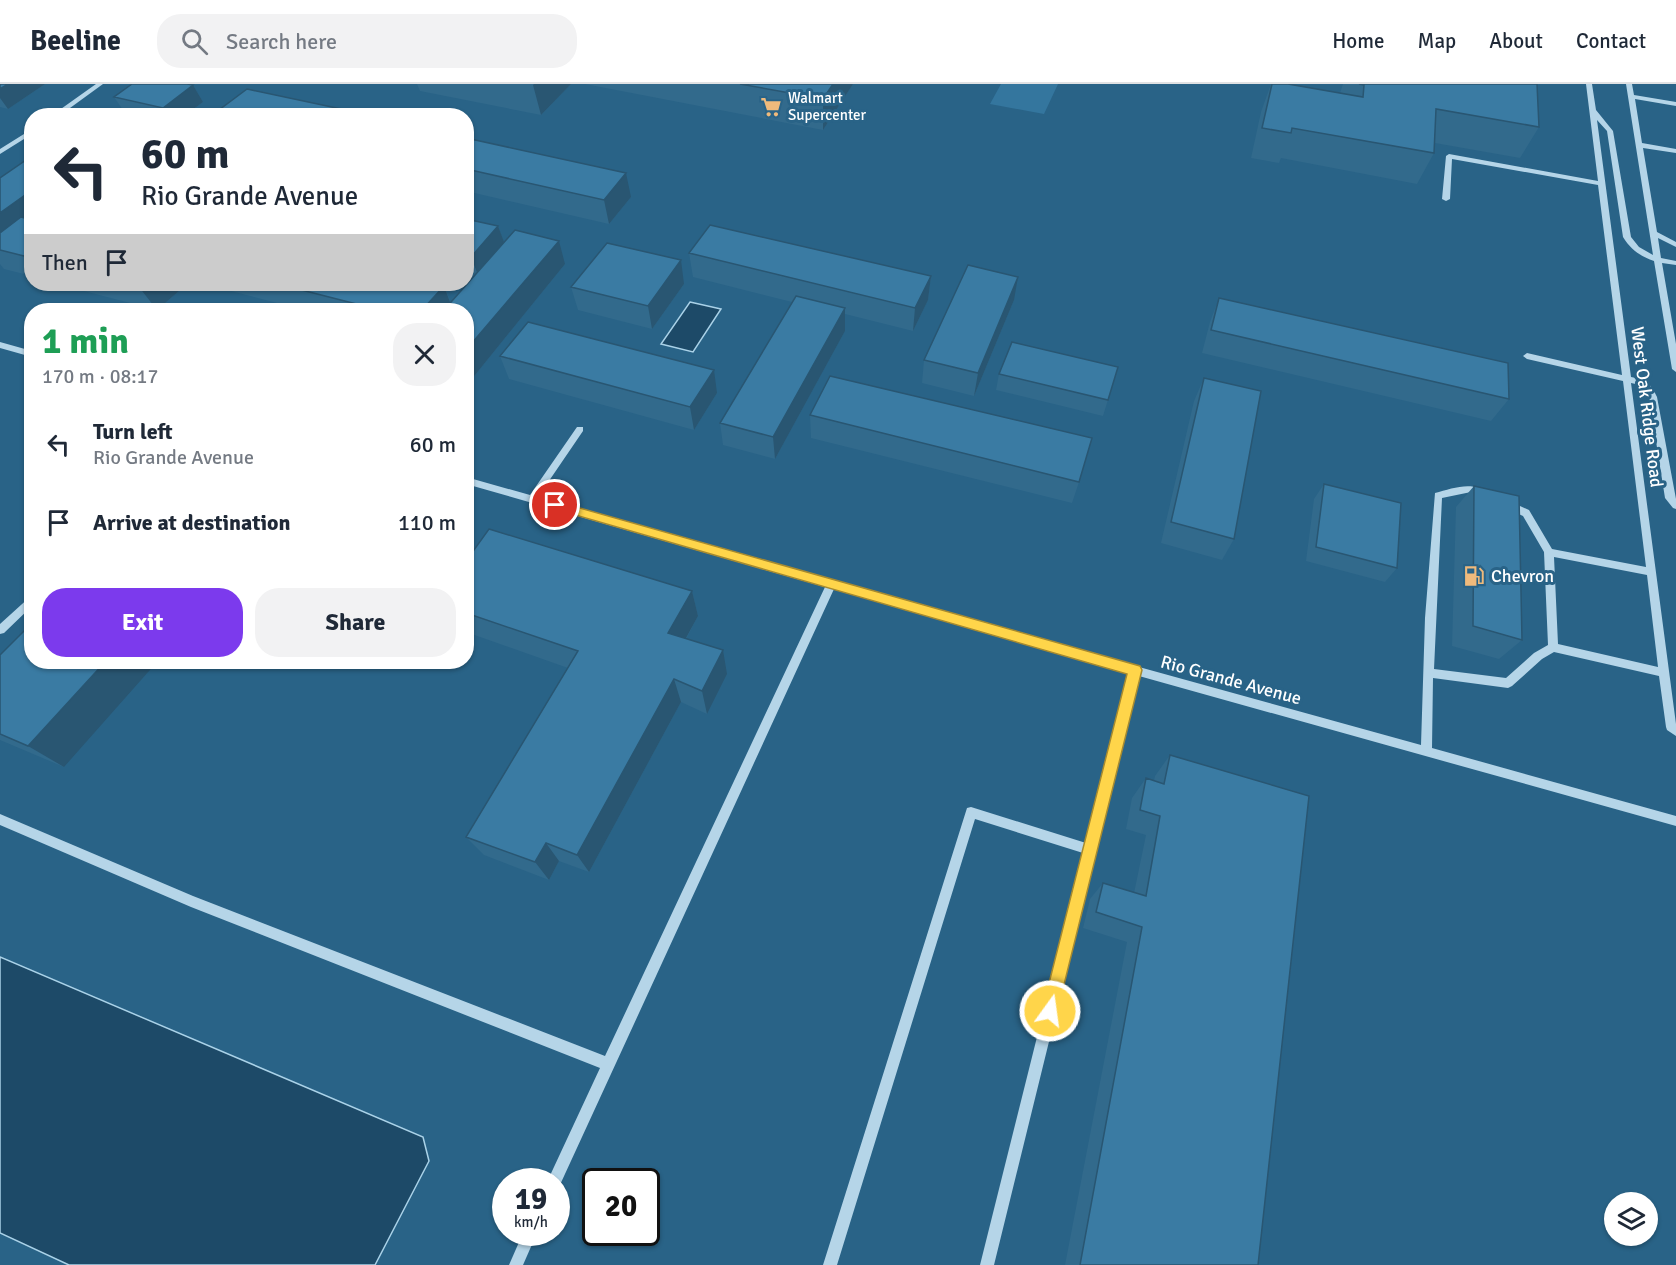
<!DOCTYPE html>
<meta charset="utf-8">
<style>
:root{--surface:#fff;--page:#f2f2f3;--text:#1f2937;--muted:#747a83;--line:#e0e1e3;--accent:#7c3aed}
body{margin:0;font-family:Signika,sans-serif;background:var(--page);color:var(--text);height:100vh;display:flex;flex-direction:column;font-size:22px;white-space:nowrap}
*{box-sizing:border-box;margin:0}
p{font-size:20px;color:var(--muted)}
.icon{flex:none;width:33px;height:33px;fill:none;stroke:currentColor;stroke-width:2;stroke-linecap:round;stroke-linejoin:round}
.map{position:relative;flex:1;overflow:hidden}
.details{position:absolute;left:24px;top:219px;width:450px;height:366px;display:flex;flex-direction:column;background:var(--surface);border-radius:24px;box-shadow:0 2px 4px #0004}
.details>*{flex:none}
.banner{position:absolute;left:24px;top:24px;width:450px;height:183px;border-radius:24px;box-shadow:0 2px 4px #0004;background:#fff;color:var(--text);overflow:hidden}
.tools{position:absolute;left:1604px;top:1108px;display:grid;gap:12px}
.tools a{display:grid;place-items:center;width:54px;height:54px;border-radius:50%;background:var(--surface);box-shadow:0 2px 4px #0004;font-size:30px}
.speed{position:absolute;left:492px;top:1084px;display:flex;gap:12px;font-size:30px;font-weight:700;text-align:center}
.speed>*{display:grid;place-content:center;width:78px;height:78px;border-radius:50%;background:var(--surface);box-shadow:0 2px 4px #0004;line-height:1}
.speed small{font-size:15px;font-weight:400}
.speed .limit{border:3px solid #111;border-radius:9px;background:#fff;color:#111}
.pin{position:absolute;display:grid;place-items:center;width:51px;height:51px;color:#fff;margin:-26px;border:3px solid #fff;border-radius:50%;box-shadow:0 2px 6px #0007}
.me{position:absolute;width:66px;margin:-33px;rotate:14deg;stroke-linejoin:round;filter:drop-shadow(0 0 4px #0008)}
.turn{display:flex;align-items:center;gap:21px;height:126px;padding:0 18px;font-size:27px}
.turn .icon{width:78px;height:78px;stroke-width:2.5}
.turn b{display:block;font-size:42px;line-height:51px}
.then{display:flex;align-items:center;height:57px;padding:0 18px;background:#0003;gap:12px;font-size:22px}
.round{display:grid;place-items:center;flex:none;width:63px;height:63px;border-radius:24px;background:var(--page)}
.headline{display:flex;align-items:center;justify-content:space-between;height:102px;padding:0 18px}
h1{font-size:36px;font-weight:700;line-height:45px;color:#1e9e55}
.button{display:flex;gap:12px;margin-top:auto;padding:12px 18px}
.button a{flex:1;height:69px;border-radius:24px;background:var(--accent);color:#fff;font-size:24px;font-weight:700;line-height:69px;text-align:center}
.button a+a{background:var(--page);color:var(--text)}
ul{padding:0;list-style:none}
li{display:flex;align-items:center;gap:18px;height:78px;padding:0 18px}
li div{flex:1}
li b{display:block;font-size:22px}
li em{font-style:normal}
header{display:flex;align-items:center;gap:36px;box-sizing:border-box;height:84px;padding:0 30px;background:var(--surface);border-bottom:2px solid var(--line)}
header strong{font-size:28px}
nav{display:flex;gap:33px;margin-inline-start:auto;font-size:21px}
.search{width:420px;height:54px;background:var(--page);display:flex;align-items:center;gap:15px;box-sizing:border-box;padding:0 21px;border-radius:24px;color:var(--muted);font-size:22px}
.map>svg:first-child{display:block}
</style>
<header>
<strong>Beeline</strong>
<div class="search"><svg class="icon" aria-label="search" viewBox="0 0 24 24"><circle cx="10" cy="10" r="6"/><path d="M15 15l6 6"/></svg>Search here</div>
<nav><a>Home</a><a>Map</a><a>About</a><a>Contact</a></nav>
</header>
<div class="map">
<svg width="1676" height="1181" viewBox="0 0 1676 1181">
<rect width="100%" height="100%" fill="#296387"/>
<!-- green -->
<path fill="#34769e" d="M1001 0H1058L1044 30 990 20Z"/>
<!-- water -->
<path fill="#1d4a68" stroke="#aad2e8" stroke-width="1.5" d="M690 218 721 225 693 268 661 260Z
M0 873 423 1053 429 1077 375 1181H69L0 1149Z"/>
<g fill="none" stroke-linecap="round" stroke-linejoin="round">
<!-- minor -->
<path fill="#b5d5e8" fill-rule="evenodd" d="M96 0H103L59 32H51Z
M1586 0H1592L1596 26 1613 47 1631 153 1639 163 1653 171 1626 0H1632L1634 11 1676 18V22L1635 15 1642 59 1676 65V69L1643 64 1657 148 1676 158V163L1658 154 1661 174 1676 177V181L1662 179 1676 260V288L1672 285 1654 177C1640 172 1631 166 1623 153L1607 47 1597 36 1631 293C1645 296 1651 299 1657 313L1676 415V425L1673 424 1665 414 1649 313C1645 304 1641 301 1631 299L1676 640V652L1667 646 1666 643 1659 592 1554 568 1542 575 1512 602 1508 604 1433 594 1432 664 1676 732V742L1139 592 994 1181H980L1083 769 975 735 837 1181H823L967 724 971 723 1086 759 1129 589 834 505 559 1103 556 1104V1098H547L600 984 191 823 0 741V730L193 812 605 972 825 503 466 400V393L530 411 577 343H583V347L538 413 962 534 1421 661 1425 534 1435 409C1453 404 1474 396 1489 410L1484 414 1471 408 1442 414 1434 585 1506 594 1534 569 1548 561 1544 468 1523 432 1503 423 1501 420 1503 417H1509L1529 426 1552 465 1646 483 1623 297 1527 275 1523 272 1527 269 1622 291 1598 101 1452 75 1450 115 1446 117 1442 115 1446 72 1449 70 1598 97ZM1554 473 1647 491 1658 583 1558 560Z
M32 45V50L0 70V65Z
M0 258 32 267V273L0 264Z
M32 511V522L4 549 0 550V540Z
M523 1149H537L523 1181H509Z"/>
</g>
<!-- wall -->
<path fill="#326a8c" d="M0 0H45L8 25 0 23Z
M417 0H571L541 31 420 7Z
M585 0H853L823 46Z
M1271 0 1340 9 1343 0H1537L1539 43 1520 74 1435 59 1434 69 1417 100 1281 74 1279 79 1251 74 1261 28Z
M193 1 203 18 184 32H135L125 29 114 13Z
M219 26 360 29V32H222Z
M466 54 631 113 609 140 466 107Z
M32 72V192L4 185 0 180V94Z
M466 135 498 142 504 159 565 180 471 296 466 294V226H304L212 202 211 200H433L444 202 451 219 472 195 466 193Z
M689 169 931 192 928 216 913 247 845 230V247L775 375 723 361 720 339 792 218 693 193Z
M57 200H187L157 226Z
M684 200 652 245 578 226 571 203Z
M1219 214 1509 315 1491 337 1202 269 1210 238Z
M1014 216 974 312 922 299 924 276Z
M500 272 717 309 694 346 509 295Z
M1118 283 1103 332 996 306 999 290Z
M1204 294 1234 455 1222 476 1161 459 1194 317Z
M810 331 1079 398 1072 419 811 354Z
M1324 400 1397 484 1385 498 1306 477 1314 415Z
M1474 402 1522 556 1499 575 1452 562 1456 423Z
M466 477 692 507 698 532 686 555 727 590 707 630 681 618 589 788 559 777 549 796 484 771 466 753 568 584 466 548Z
M0 571 64 683 0 656Z
M1170 671 1258 1181H1065L1127 858 1083 844 1090 815 1103 799 1134 809 1146 751 1126 745 1132 714 1146 694 1154 697 1155 692Z"/>
<!-- shaded-wall -->
<path fill="#295672" d="M8 0H45L8 25 0 14V5Z
M534 0H571L541 31 533 1Z
M833 0H853L823 46V15Z
M193 1 203 18 184 32H167L163 24Z
M626 89 631 113 609 140 604 116Z
M32 106V144L0 166V129Z
M498 142 507 166 480 196 471 173Z
M559 157 565 180 471 296 466 286V266Z
M681 176 684 200 652 245 648 222Z
M931 192 928 216 913 247 915 224Z
M1018 193 1014 216 974 312 978 289Z
M143 200H187L157 226 139 203Z
M444 202 453 226H422Z
M845 224V247L775 375 773 353Z
M714 286 717 309 694 346 690 323Z
M692 507 698 532 675 574 668 549Z
M723 566 727 590 707 630 702 607Z
M105 578H157L64 683 28 662Z
M674 595 681 618 589 788 577 771Z
M546 759 559 777 549 796 535 778Z"/>
<!-- building -->
<path fill="#3a7ba3" stroke="#295672" stroke-width="1.5" d="M0 0H8L0 5Z
M132 0H187L193 1 163 24 114 13Z
M740 0H833L823 15Z
M1272 0H1288L1363 13 1364 1 1359 0H1537L1539 43 1436 25 1434 69 1292 44 1291 49 1262 44Z
M247 5 360 29 357 32H243L219 26Z
M98 25 124 32H89Z
M466 54 626 89 604 116 466 85Z
M32 72V106L0 129V94Z
M21 133 32 136V174L0 166V149Z
M466 135 498 142 471 173 466 172Z
M710 141 931 192 915 224 689 169Z
M515 146 559 157 466 266V226H444Z
M607 159 681 176 648 222 571 203Z
M968 181 1018 193 978 289 924 276Z
M125 200H143L139 203Z
M278 200H433L444 202 422 226H380Z
M796 212 845 224 773 353 720 339Z
M1219 214 1508 279 1509 315 1211 246Z
M528 238 714 286 690 323 500 272Z
M1012 258 1118 283 1108 316 999 290Z
M830 292 1092 354 1079 398 810 331Z
M1204 294 1261 307 1234 455 1171 438Z
M1324 400 1401 419 1397 484 1316 463Z
M1474 402 1519 412 1522 556 1473 542Z
M489 445 692 507 668 549 723 566 702 607 674 595 577 771 546 759 535 778 466 753 578 567 466 529V477Z
M32 539V578H105L28 662 0 650V571Z
M1170 671 1309 712 1258 1181H1080L1142 843 1096 828 1103 799 1146 812 1160 732 1140 726 1146 694 1164 700Z"/>
<!-- route -->
<path fill="#ffd54a" stroke="#a68a30" stroke-width="1.5" d="M555 417 1140 582 1142 586 1056 933 1050 936 1044 933 1042 927 1127 590 551 424V418Z"/>
<!-- icons -->
<defs>
<g id="supermarket-bare" transform="scale(1.62)"><path d="M-6-5.5h2.5l.6 2H6L4.5 2H-2.5L-4.4-4H-6ZM-1.5 3.2a1.3 1.3 0 1 0 .1 0ZM3 3.2a1.3 1.3 0 1 0 .1 0Z" fill="#efba7c" stroke="#296387" stroke-width="2.5" paint-order="stroke"/></g>
<g id="fuel-bare" transform="scale(1.62)"><path d="M-5.5-6h7V0h2V4h1.3V-2.5L3-4.5l.8-.8L6-3V5H2.5V1h-1V6h-7ZM-4.2-4.7v3.2H.2V-4.7Z" fill="#efba7c" stroke="#296387" stroke-width="2.5" paint-order="stroke"/></g>
</defs>
<g fill-rule="evenodd">
<use href="#supermarket-bare" x="771" y="23"/>
<use href="#fuel-bare" x="1474" y="492"/>
</g>
<g text-anchor="middle" dominant-baseline="central" stroke-width="6" stroke-linejoin="round" paint-order="stroke">
<!-- far-poi labels -->
<g font-size="15" fill="#fff" stroke="#296387" text-anchor="start">
<text x="788" y="14">Walmart<tspan x="788" dy="17">Supercenter</tspan></text>
</g>
<!-- street labels -->
<g font-size="18" fill="#fff" stroke="#296387">
<text transform="translate(1647 323) rotate(83)">West Oak Ridge Road</text>
<text transform="translate(1231 596) rotate(15)">Rio Grande Avenue</text>
</g>
<!-- poi labels -->
<g font-size="18" fill="#fff" stroke="#296387" text-anchor="start">
<text x="1491" y="492">Chevron</text>
</g>
</g>
</svg>
<div class="tools">
<a><svg class="icon" aria-label="layers" viewBox="0 0 24 24"><path d="M12 4l9 5-9 5-9-5zM3 14l9 5 9-5"/></svg></a>
</div>
<div class="speed"><div>19<small>km/h</small></div><div class="limit">20</div></div>
<div class="pin" style="left:555px;top:421px;background:#d93025"><svg class="icon" aria-label="arrive" viewBox="0 0 24 24"><path d="M6 21V4h12l-3 4 3 4H6"/></svg></div>
<svg class="me" style="left:1050px;top:927px" viewBox="-20 -20 40 40"><circle r="17" fill="#ffd54a" stroke="#fff" stroke-width="3"/><path d="M0-11L8 9 0 5-8 9z" fill="#fff"/></svg>
<div class="banner">
<div class="turn"><svg class="icon" aria-label="left" viewBox="0 0 24 24"><path d="M17 20v-9H6M10 6l-5 5 5 5"/></svg><div><b>60 m</b>Rio Grande Avenue</div></div>
<div class="then">Then<svg class="icon" aria-label="arrive" viewBox="0 0 24 24"><path d="M6 21V4h12l-3 4 3 4H6"/></svg></div>
</div>
<section class="details">
<div class="headline"><div><h1>1 min</h1><p>170 m · 08:17</p></div><a class="round"><svg class="icon" aria-label="close" viewBox="0 0 24 24"><path d="M6 6l12 12M18 6L6 18"/></svg></a></div>
<ul>
<li><svg class="icon" aria-label="left" viewBox="0 0 24 24"><path d="M17 20v-9H6M10 6l-5 5 5 5"/></svg><div><b>Turn left</b><p>Rio Grande Avenue</p></div><em>60 m</em></li>
<li><svg class="icon" aria-label="arrive" viewBox="0 0 24 24"><path d="M6 21V4h12l-3 4 3 4H6"/></svg><div><b>Arrive at destination</b></div><em>110 m</em></li>
</ul>
<div class="button"><a>Exit</a><a>Share</a></div>
</section>
</div>
